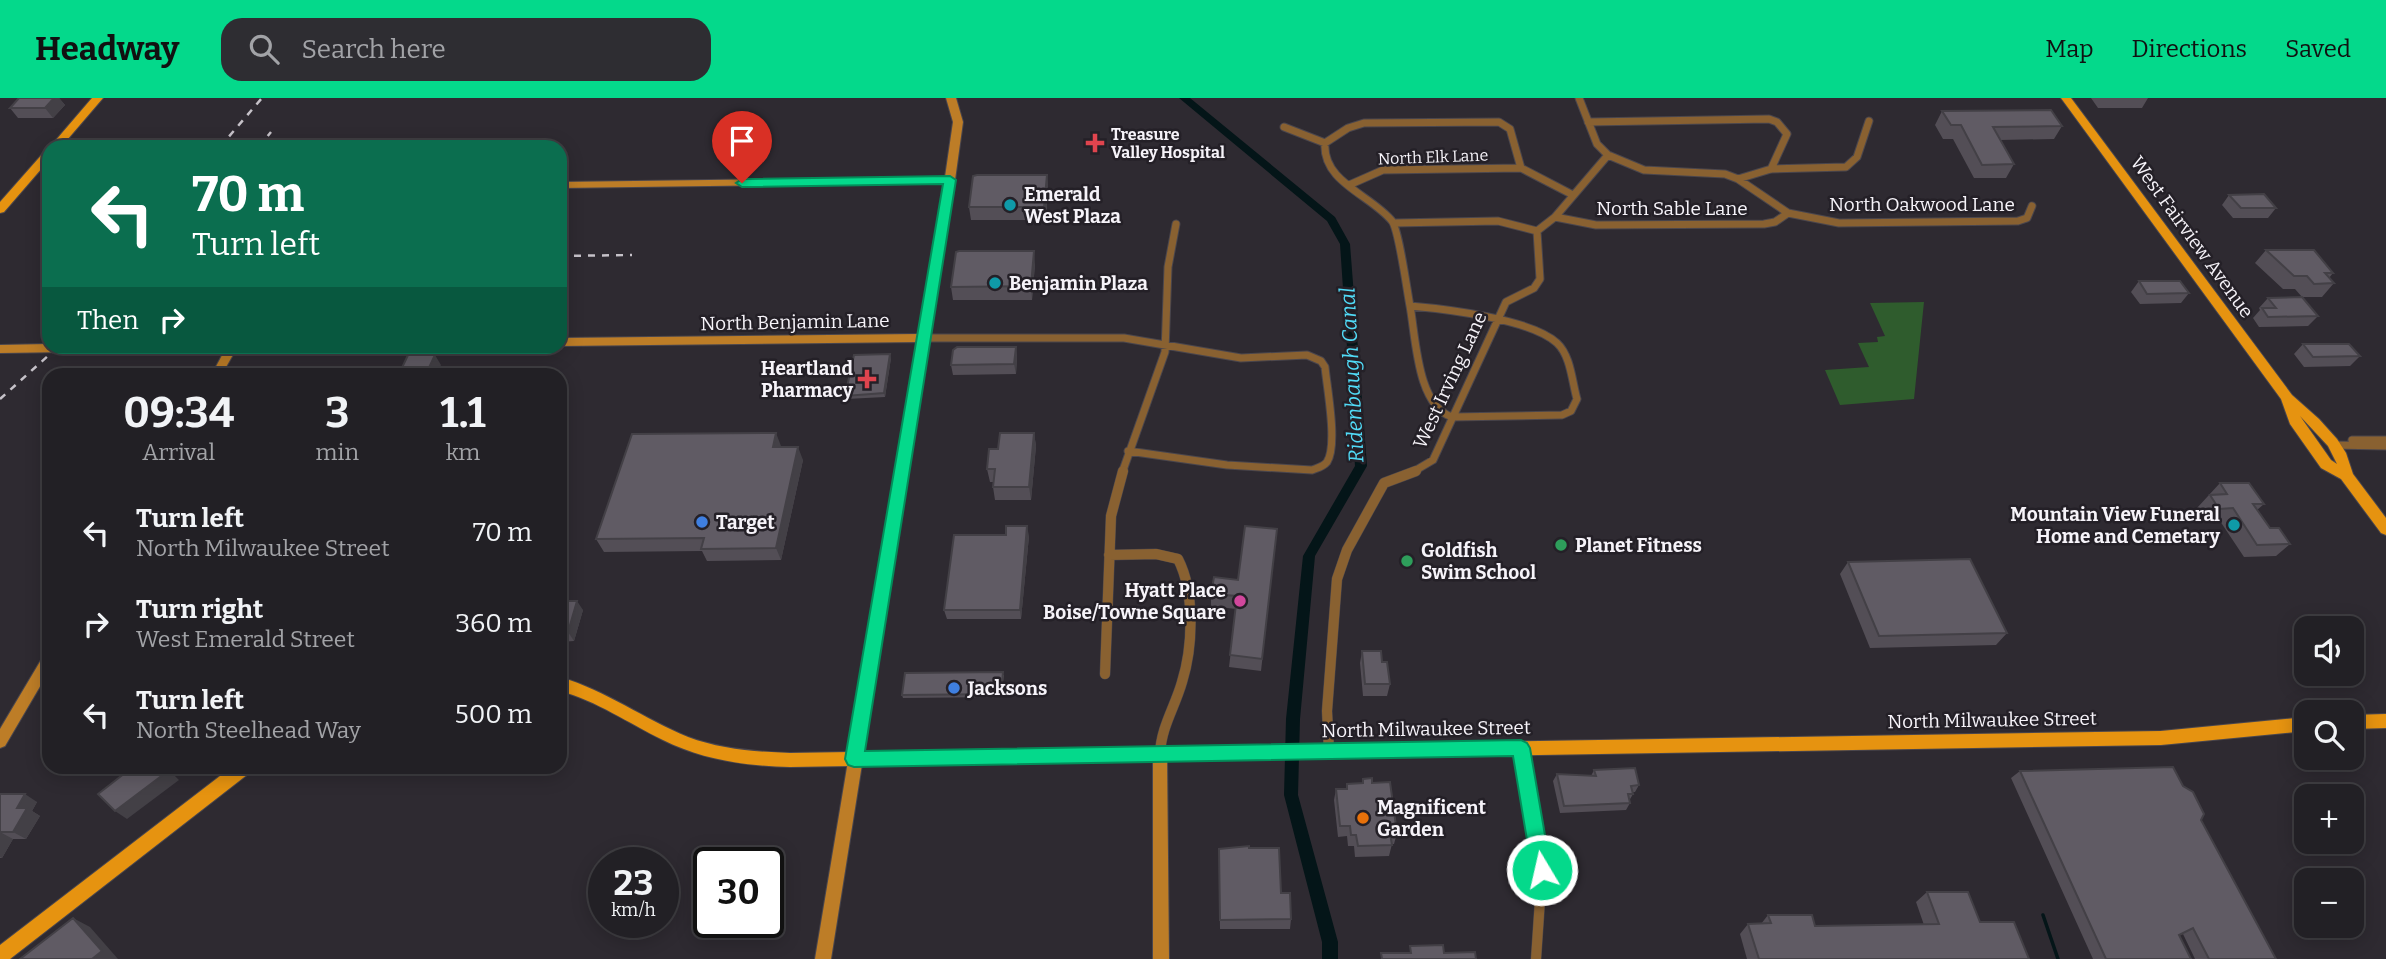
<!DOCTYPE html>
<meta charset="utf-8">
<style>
:root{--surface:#222025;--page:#2e2d32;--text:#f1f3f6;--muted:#a2a3a7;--line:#3f3e42;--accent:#04d98b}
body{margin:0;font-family:Bitter,serif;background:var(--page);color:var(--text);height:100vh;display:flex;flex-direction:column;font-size:26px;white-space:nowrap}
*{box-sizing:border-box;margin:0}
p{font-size:23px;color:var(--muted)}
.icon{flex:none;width:38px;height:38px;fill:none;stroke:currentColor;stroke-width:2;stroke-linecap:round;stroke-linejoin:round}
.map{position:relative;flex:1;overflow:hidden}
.drawer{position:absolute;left:42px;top:270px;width:525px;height:406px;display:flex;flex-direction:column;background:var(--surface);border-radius:21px;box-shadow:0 4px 18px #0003,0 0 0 2px var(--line)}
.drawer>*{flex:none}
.banner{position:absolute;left:42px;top:42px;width:525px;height:214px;border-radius:21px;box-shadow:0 4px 18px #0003,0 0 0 2px var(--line);background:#0b6e4f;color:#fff;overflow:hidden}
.tools{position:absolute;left:2294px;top:518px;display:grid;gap:14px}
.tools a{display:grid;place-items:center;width:70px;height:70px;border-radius:14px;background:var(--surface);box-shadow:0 4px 18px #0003,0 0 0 2px var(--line);font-size:35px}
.speed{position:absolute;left:588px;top:749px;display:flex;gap:14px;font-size:35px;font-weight:700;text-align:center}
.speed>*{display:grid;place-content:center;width:91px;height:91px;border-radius:50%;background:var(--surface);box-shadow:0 4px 18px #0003,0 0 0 2px var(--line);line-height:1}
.speed small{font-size:18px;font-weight:400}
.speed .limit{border:4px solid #111;border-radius:10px;background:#fff;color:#111}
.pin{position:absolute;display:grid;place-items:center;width:60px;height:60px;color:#fff;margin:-72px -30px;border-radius:50% 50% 50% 0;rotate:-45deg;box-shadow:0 0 7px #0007}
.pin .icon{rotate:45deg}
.me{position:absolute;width:77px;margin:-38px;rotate:351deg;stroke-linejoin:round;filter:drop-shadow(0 0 5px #0008)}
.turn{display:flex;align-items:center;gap:24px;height:147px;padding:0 35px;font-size:32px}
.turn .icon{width:91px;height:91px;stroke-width:2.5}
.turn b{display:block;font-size:49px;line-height:60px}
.then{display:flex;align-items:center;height:66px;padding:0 35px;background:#0003;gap:14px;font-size:26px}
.eta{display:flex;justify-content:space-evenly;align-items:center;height:119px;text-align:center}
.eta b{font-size:42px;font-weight:700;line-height:49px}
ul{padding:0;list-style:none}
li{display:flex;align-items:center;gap:21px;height:91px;padding:0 35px}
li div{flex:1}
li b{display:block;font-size:26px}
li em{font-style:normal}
header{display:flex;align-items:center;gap:42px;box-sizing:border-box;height:98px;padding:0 35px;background:var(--accent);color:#111}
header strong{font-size:33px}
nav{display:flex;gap:38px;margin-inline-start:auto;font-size:24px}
.search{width:490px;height:63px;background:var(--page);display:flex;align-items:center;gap:18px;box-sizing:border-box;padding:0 24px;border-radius:21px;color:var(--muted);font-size:26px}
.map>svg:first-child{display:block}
</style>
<header>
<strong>Headway</strong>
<div class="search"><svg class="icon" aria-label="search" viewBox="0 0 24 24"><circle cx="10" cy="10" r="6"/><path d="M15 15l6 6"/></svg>Search here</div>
<nav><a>Map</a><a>Directions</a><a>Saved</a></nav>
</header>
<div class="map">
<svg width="2386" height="861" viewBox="0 0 2386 861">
<rect width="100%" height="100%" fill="#2e2a31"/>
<!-- green -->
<path fill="#2f5c2d" d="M1924 204 1914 301 1840 307 1825 272 1869 269 1858 245 1878 244 1877 239 1885 238 1870 205Z"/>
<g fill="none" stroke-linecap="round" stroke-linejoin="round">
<!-- stream -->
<path stroke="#041518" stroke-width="3.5" d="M2043 817 2058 861"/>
<!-- canal -->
<path fill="#041518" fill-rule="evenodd" d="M1179 0H1190L1335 119 1350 146 1367 368 1315 458 1300 621 1298 697 1338 844V861H1322V844L1284 697 1286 621 1303 458 1355 368 1340 146 1327 123Z"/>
<!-- street-far1 casing -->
<g stroke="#4a464d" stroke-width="9">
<path id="street-far1" d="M1588 24 1769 21 1777 24 1787 36 1771 71
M1284 29 1325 45
M1325 45C1322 84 1371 97 1392 123 1399 132 1407 193 1410 208
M1325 45 1348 30 1364 25 1499 24 1510 31 1521 70 1573 97
M1608 57 1644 72 1725 76 1738 81 1788 115 1839 125 2018 123 2027 120 2032 108
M1738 81 1771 71 1846 69 1857 59 1869 23
M1349 87 1383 72 1521 70
M1555 119 1596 127 1764 126 1775 124 1788 115
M1394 125 1498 123 1537 133
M1410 208C1445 211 1531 221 1557 245 1571 258 1572 284 1577 301L1571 313 1562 317 1452 319C1417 307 1416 241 1410 208Z
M924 240H1124L1241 260 1307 257 1321 263 1325 269C1327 290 1338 347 1327 364 1323 369 1317 370 1312 372L1227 367 1128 353
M2353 346 2352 342H2386
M2332 347 2386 348
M1122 375 1165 254 1168 169 1176 126
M1411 375 1433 362 1506 204 1534 190 1540 181 1537 133 1555 119 1608 57 1597 46 1579 0"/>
</g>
<!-- street casing -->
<g stroke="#4a464d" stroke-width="11">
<path id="street" d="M1109 457 1156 456 1178 461C1195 494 1193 549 1182 584 1175 609 1161 629 1160 656
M1105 576 1111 418 1123 373
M1521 650 1542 772 1536 861
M1329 653 1327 613 1337 481 1347 452 1384 385 1416 373"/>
</g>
<!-- secondary casing -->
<g stroke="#4a464d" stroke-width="2">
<path id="secondary" d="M946 0H956L963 24 955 82 831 861H815L918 244 560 248V240L919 236 944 85 560 90V84L945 79 953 24Z
M49 246V248H207L202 252 0 255V247Z
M227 248H238L222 276H212Z
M49 555V573L5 648 0 650V631L44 557Z
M1160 650 1165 652 1167 656 1169 861H1153V656L1155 652Z"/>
</g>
<!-- primary casing -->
<g stroke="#4a464d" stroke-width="2">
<path id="primary" d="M92 0H103L61 49H50Z
M2061 0H2071L2292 297 2319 321 2337 341 2346 355 2353 376 2386 420V437L2381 435 2341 381 2321 370 2290 326 2281 301ZM2300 318 2328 348 2337 366 2331 362Z
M49 52V62L4 114 0 115V104L45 53Z
M560 579C607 593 644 621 688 639 720 651 756 654 790 655L2161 633 2306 619V633L2161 647 790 669C746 668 703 662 663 642 628 625 597 603 560 593Z
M2386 616V630L2352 631V617Z
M233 668H254L252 673 10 861H0V847Z"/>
</g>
<!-- street-far1 -->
<use href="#street-far1" stroke="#896131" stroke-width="7"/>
<!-- street -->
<use href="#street" stroke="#896131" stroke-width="10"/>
<!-- secondary -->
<use href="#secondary" fill="#bd7d27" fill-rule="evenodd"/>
<!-- primary -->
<use href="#primary" fill="#e69310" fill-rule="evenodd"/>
<!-- rail -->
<path stroke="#c6c2c9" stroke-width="2.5" stroke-dasharray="7 7" stroke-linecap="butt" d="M220 49 262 0
M259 49 271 34
M560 158 632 157
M0 301 59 248"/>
</g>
<!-- wall -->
<path fill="#534e56" d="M19 0H59L65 7 53 20H18L10 10Z
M2091 0H2148L2142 10H2098Z
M1942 13 2062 28 2054 41 2000 42 2014 66 2006 80H1974L1953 41H1943L1935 27Z
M1047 77 1048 90 1046 122H971L969 109Z
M2229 97 2276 110 2268 120H2233L2222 107Z
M2266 152 2333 175 2329 180 2334 185 2322 199H2302L2318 218 2308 228 2259 229 2253 220 2260 212 2259 210 2268 200 2302 199 2295 191H2283L2255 165Z
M1035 166 1032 202H953L951 189Z
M2139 183 2189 195 2181 205 2140 206 2131 194Z
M2303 246 2360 258 2350 268 2304 269 2294 256Z
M1016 249 1017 259 1016 276 953 277 951 267Z
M891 260 885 299 846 301 845 298Z
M1034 335 1036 348 1031 402H995L993 389 994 384H990L987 371 998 351Z
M781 348V349L803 362 781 462 707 463 702 453 604 454 596 441Z
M2220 385 2264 406 2257 412 2270 430 2290 446 2276 458 2244 459 2220 423 2206 424 2197 410Z
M1277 431 1261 573 1229 569 1236 511 1211 508V496L1238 482Z
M1029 438 1021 521H947L944 512Z
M1848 464 2007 535 1996 547 1870 550 1840 476Z
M560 503 583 512 574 543 560 544Z
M1362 553 1382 564 1390 586 1387 598H1363L1360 565Z
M1004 577 1001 599 903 600 902 597Z
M1594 672 1639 687 1635 694H1633V696L1629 703 1630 705 1626 712 1560 715 1553 683 1557 676 1591 678Z
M2020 673 2201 722 2276 861H2195L2183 836 2179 838 2191 861H2093L2011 680Z
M1363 681 1372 685 1397 735 1394 746H1392L1389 758 1355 759 1354 748H1348L1347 738 1338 739 1334 702 1336 691H1346L1347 686H1362Z
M0 696 37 704 32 713 40 718 26 741H13L2 760H0Z
M1249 750 1281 795 1291 821 1290 831H1220L1219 751Z
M1927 794 1980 824 2029 861H1747L1740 836 1748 826H1761L1768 817 1815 828 1924 827 1916 804Z"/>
<!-- shaded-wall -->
<path fill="#434046" d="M54 0H59L65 7 53 20 45 10Z
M1047 77 1048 90 1046 122 1044 109Z
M1034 153 1035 166 1032 202 1031 188Z
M1016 249 1017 259 1016 276 1014 266Z
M890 256 891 260 885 299 884 295Z
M435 257 441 267 437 276H426Z
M776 335 781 348 778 362 773 349Z
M1034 335 1036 348 1031 402 1029 389Z
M798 349 803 362 781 462 776 450Z
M1027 428 1029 438 1021 521 1020 512Z
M577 503 583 512 574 543 568 534Z
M163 668H165L179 682 127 721 115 713Z
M25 696 37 704 32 713 40 718 26 741 13 734 17 710Z
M0 734 13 741 2 760 0 759Z
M73 820 90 829 118 861H92Z"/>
<!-- building -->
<path fill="#605b64" stroke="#434046" stroke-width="2" d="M19 0H54L45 10H10Z
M2051 12 2062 28 1993 29 2014 66 1982 67 1961 27H1951L1942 13Z
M977 77H1047L1044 109H969L973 78Z
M2264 96 2276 110H2241L2229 97Z
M2266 152H2314L2333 175H2325L2334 185 2314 186 2307 178H2294Z
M959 153H1034L1031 188 951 189 956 154Z
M2139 183H2180L2189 195 2147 196Z
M2302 199 2318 218 2268 219 2262 210H2276L2268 200Z
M2303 246H2349L2360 258 2313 259Z
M957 249H1016L1014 266 951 267 953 252Z
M890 256 884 295 845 298 854 257Z
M408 257H435L426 276H399Z
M776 335 773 349H798L776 450 701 451 704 440 596 441 632 336Z
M1000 335H1034L1029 389H993L995 371H987L989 351H998Z
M2220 385H2249L2264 406H2253L2270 430H2279L2290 446 2257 447 2233 410 2219 411 2210 397 2227 396Z
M1006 428H1027L1020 512H944L954 437H1006Z
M1245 428 1277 431 1262 561 1230 557 1237 498 1211 496 1214 479 1238 482Z
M1970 461 2007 535 1879 538 1848 464Z
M560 503H577L568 534H560Z
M1362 553H1381L1382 564H1387L1390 586H1365Z
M1003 574 1001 596 902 597 905 575Z
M134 668H163L168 673 115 713 98 696Z
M2173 669 2183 688 2193 694 2204 716 2201 722 2276 861H2209L2193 830 2179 837 2191 861H2106L2020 673Z
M1635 670 1639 687 1631 688 1633 696H1628L1630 705 1564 708 1557 676 1596 678 1594 672Z
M1372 680V685L1390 684 1397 735H1390L1392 747 1358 748 1356 737H1351L1350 728H1340L1336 691H1347V686L1363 685V681Z
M0 696H25L17 710H27L13 734H0Z
M1249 748V750H1279L1281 795H1290L1291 821 1220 822 1219 751Z
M1927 794H1968L1980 824H2014L2029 861H1759L1748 826 1771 825 1768 817H1812L1815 828 1939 826Z
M73 820 102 853 92 861H20Z
M1443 847 1444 855 1475 854 1476 861H1382L1381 855H1411L1410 848Z"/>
<!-- route -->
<path fill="#04d98b" stroke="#038d5a" stroke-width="2" d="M950 78 956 82 865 653 1521 642 1527 645 1530 650 1551 772 1548 779 1542 782 1535 779 1532 772 1513 658 854 669 848 667 845 661 943 86 742 89 736 85 742 81Z"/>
<!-- markers -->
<g fill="#e0444e" stroke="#242027" stroke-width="2.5">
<path d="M1091.5 34.5h7v7h7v7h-7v7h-7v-7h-7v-7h7z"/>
<path d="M863.5 270.5h7v7h7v7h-7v7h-7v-7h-7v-7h7z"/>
</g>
<g fill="#0f9aa8" stroke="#242027" stroke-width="2.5">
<circle cx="1010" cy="107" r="7"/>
<circle cx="995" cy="185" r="7"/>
<circle cx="2234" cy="427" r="7"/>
</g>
<g fill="#3f7fe0" stroke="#242027" stroke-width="2.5">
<circle cx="702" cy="424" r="7"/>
<circle cx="954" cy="590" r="7"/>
</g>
<g fill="#2e9e5b" stroke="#242027" stroke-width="2.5">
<circle cx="1561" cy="447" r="7"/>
<circle cx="1407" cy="463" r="7"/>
</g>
<circle fill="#d1479c" stroke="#242027" stroke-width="2.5" cx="1240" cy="503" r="7"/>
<circle fill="#e8710a" stroke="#242027" stroke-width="2.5" cx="1363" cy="720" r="7"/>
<g text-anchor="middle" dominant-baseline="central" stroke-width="5" stroke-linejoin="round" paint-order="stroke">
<!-- far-poi labels -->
<g font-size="16" font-weight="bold" fill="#f6f3f9" stroke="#242027" text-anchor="start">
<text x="1111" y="36">Treasure<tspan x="1111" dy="18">Valley Hospital</tspan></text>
</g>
<!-- far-street labels -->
<g font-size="16" fill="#f6f3f9" stroke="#242027">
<text transform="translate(1433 59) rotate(-2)">North Elk Lane</text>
</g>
<!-- poi labels -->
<g font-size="19" font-weight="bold" fill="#f6f3f9" stroke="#242027" text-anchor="start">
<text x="1024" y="96">Emerald<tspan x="1024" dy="22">West Plaza</tspan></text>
<text x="1009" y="185">Benjamin Plaza</text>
<text x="853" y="270" text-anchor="end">Heartland<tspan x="853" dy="22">Pharmacy</tspan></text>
<text x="2220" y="416" text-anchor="end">Mountain View Funeral<tspan x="2220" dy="22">Home and Cemetary</tspan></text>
<text x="716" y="424">Target</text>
<text x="1575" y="447">Planet Fitness</text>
<text x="1421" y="452">Goldfish<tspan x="1421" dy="22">Swim School</tspan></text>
<text x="1226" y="492" text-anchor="end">Hyatt Place<tspan x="1226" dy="22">Boise/Towne Square</tspan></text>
<text x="968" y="590">Jacksons</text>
<text x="1377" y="709">Magnificent<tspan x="1377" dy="22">Garden</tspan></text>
</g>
<!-- street labels -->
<g font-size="19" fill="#f6f3f9" stroke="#242027">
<text x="1922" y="106">North Oakwood Lane</text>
<text x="1672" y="110">North Sable Lane</text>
<text transform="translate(2192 139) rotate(54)">West Fairview Avenue</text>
<text transform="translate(795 224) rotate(-1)">North Benjamin Lane</text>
<text transform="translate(1450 282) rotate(-65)">West Irving Lane</text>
<text transform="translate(1992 622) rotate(-1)">North Milwaukee Street</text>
<text transform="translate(1426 631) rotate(-1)">North Milwaukee Street</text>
</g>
<!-- water labels -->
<g font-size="21" font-style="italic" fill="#51dbf7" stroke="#242027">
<text transform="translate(1352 277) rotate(-93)">Ridenbaugh Canal</text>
</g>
</g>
</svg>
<div class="tools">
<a><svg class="icon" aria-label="sound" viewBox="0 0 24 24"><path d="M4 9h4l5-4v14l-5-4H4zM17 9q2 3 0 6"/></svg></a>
<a><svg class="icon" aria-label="search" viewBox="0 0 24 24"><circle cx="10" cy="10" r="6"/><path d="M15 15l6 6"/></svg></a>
<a>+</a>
<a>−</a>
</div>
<div class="speed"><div>23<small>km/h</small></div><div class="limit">30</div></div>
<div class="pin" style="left:742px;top:85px;background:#d93025"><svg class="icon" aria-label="arrive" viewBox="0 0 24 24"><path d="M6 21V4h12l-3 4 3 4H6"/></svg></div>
<svg class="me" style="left:1542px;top:772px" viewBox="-20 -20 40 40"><circle r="17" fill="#04d98b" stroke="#fff" stroke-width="3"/><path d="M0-11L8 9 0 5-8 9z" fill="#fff"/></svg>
<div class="banner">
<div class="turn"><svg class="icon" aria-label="left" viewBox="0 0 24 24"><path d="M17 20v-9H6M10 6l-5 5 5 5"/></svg><div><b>70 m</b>Turn left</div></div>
<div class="then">Then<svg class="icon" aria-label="right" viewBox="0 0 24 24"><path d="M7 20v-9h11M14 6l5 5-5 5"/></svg></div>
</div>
<section class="drawer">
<div class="eta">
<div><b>09:34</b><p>Arrival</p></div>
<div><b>3</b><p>min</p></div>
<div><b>1.1</b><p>km</p></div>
</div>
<ul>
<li><svg class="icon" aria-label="left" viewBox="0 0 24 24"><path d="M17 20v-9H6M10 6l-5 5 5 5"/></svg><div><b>Turn left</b><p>North Milwaukee Street</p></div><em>70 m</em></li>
<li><svg class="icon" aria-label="right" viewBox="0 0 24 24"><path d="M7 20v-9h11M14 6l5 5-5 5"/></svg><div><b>Turn right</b><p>West Emerald Street</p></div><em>360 m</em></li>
<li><svg class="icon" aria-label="left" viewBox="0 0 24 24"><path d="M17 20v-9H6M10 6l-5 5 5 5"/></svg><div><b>Turn left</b><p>North Steelhead Way</p></div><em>500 m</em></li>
</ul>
</section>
</div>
